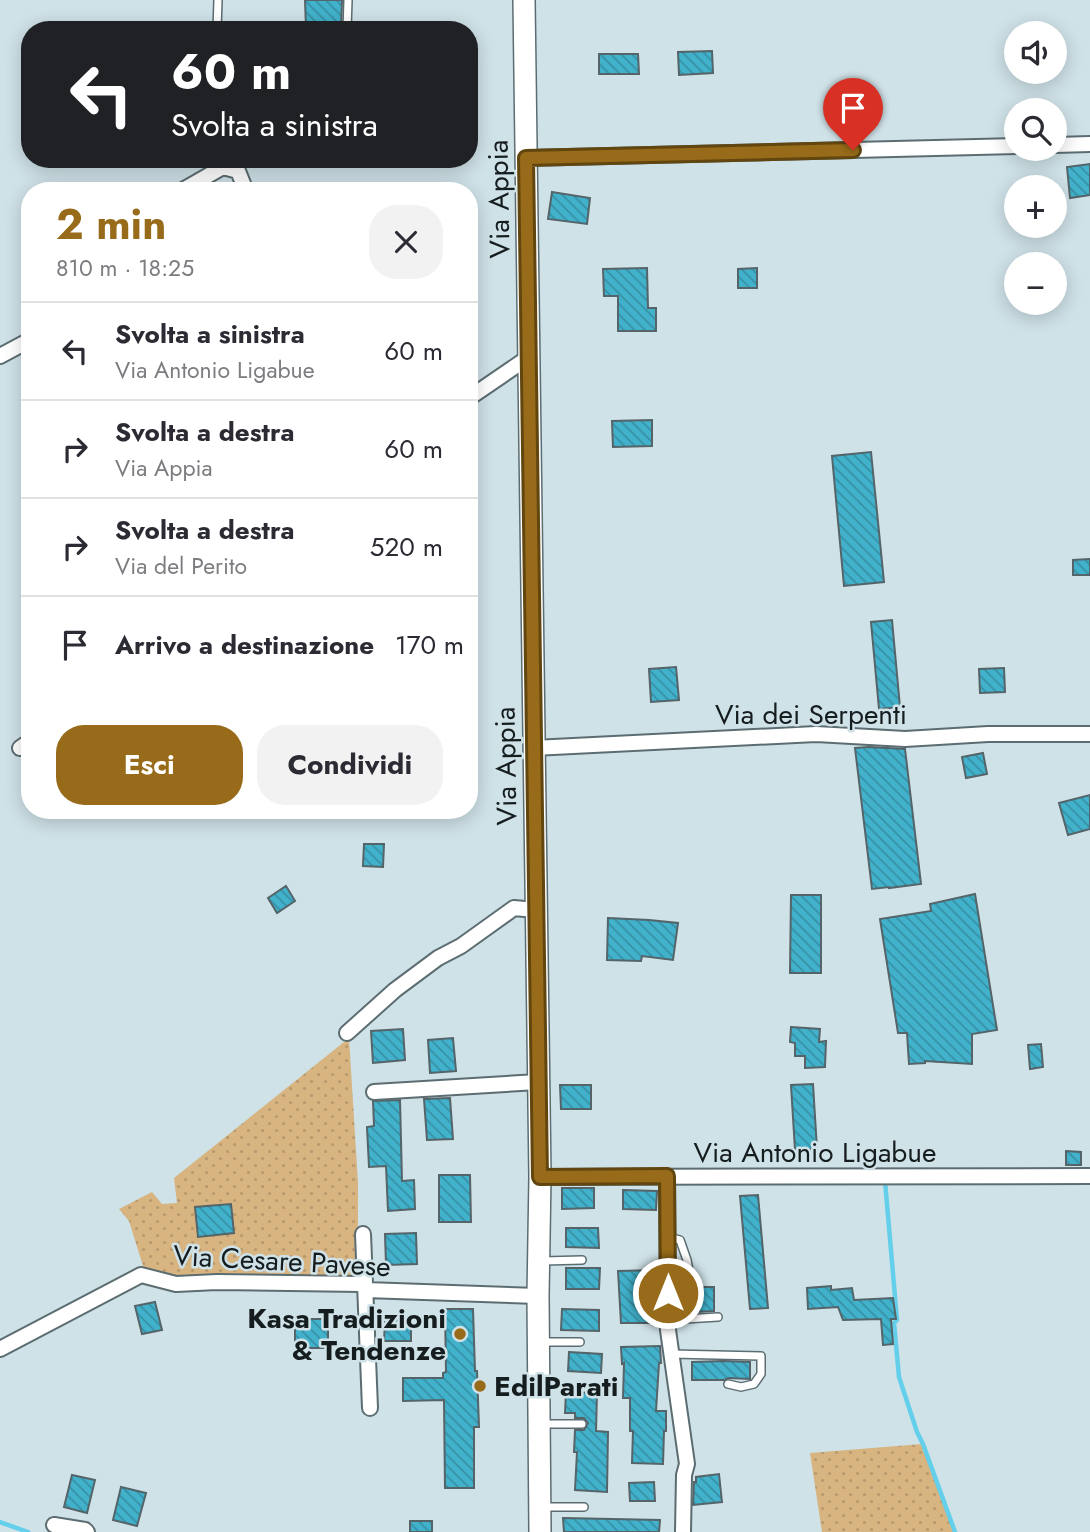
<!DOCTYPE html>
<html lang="it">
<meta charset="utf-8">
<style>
:root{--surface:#fff;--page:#f2f2f3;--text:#2b2b33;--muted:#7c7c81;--line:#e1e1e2;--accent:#976b19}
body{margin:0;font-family:Jost,sans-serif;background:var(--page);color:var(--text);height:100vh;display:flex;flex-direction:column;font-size:26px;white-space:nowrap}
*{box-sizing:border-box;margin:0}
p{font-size:23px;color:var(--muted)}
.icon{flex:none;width:38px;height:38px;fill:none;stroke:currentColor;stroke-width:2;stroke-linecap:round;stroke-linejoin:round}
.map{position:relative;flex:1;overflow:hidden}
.details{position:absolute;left:21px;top:182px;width:457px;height:637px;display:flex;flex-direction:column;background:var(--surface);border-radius:28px;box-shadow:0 4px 18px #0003}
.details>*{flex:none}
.hud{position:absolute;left:21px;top:21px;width:457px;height:147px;border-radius:28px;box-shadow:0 4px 18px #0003;background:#202124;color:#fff;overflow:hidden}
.controls{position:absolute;left:1004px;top:21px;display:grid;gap:14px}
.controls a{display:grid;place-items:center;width:63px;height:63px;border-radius:50%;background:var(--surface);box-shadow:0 4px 18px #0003;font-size:35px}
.pin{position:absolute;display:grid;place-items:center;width:60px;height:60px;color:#fff;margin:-72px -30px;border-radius:50% 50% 50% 0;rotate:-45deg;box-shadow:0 0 7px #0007}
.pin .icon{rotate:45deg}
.me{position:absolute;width:77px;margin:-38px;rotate:0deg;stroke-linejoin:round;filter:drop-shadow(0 0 5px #0008)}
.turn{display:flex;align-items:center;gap:24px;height:147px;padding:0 35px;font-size:32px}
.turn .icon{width:91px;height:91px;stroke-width:2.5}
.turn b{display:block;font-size:49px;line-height:60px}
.round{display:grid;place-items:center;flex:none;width:74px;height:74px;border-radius:28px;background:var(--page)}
.overview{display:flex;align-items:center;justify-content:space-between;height:119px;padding:0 35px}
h1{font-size:42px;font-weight:700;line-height:52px;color:var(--accent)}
.button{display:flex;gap:14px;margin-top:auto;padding:14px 35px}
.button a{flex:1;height:80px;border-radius:28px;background:var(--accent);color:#fff;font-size:28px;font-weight:700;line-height:80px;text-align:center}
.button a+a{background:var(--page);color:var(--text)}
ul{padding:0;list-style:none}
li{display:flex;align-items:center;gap:21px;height:98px;padding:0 35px;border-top:2px solid var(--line)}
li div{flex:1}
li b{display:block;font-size:26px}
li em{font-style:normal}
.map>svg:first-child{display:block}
</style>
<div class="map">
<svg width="1090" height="1532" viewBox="0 0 1090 1532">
<defs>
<pattern id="grass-dots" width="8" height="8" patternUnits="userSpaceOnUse" patternTransform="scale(1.75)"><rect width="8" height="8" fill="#d7b480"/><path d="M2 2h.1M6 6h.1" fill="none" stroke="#b89a6e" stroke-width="1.8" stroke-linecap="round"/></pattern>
<pattern id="building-back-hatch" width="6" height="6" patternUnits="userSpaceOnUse" patternTransform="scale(1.75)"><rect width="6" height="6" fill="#42b2cc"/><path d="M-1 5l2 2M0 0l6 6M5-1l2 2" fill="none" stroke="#3690a5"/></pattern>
</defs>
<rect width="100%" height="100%" fill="#cfe2e8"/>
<!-- grass -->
<path fill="url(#grass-dots)" d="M349 1038 358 1183V1280H174L144 1269 129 1221 119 1209 152 1192 162 1204 177 1203 174 1178Z
M922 1444 955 1532H822L810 1453Z"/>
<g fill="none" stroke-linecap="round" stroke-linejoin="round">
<!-- stream -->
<path stroke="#63cfea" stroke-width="4.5" d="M885 1181 897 1320 894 1323 899 1377 917 1432 923 1444 955 1532
M0 1522 28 1532"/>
</g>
<!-- building -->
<path fill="url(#building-back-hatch)" stroke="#546469" stroke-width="2" d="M305 0H342L341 28H306Z
M712 51 713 73 679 75 678 52Z
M599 54H638L639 74H599Z
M1090 164V195L1070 198 1067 167Z
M552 192 590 198 587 224 548 219Z
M647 268 648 308H656V331H618V296H604L603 269Z
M757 268V288H738V269Z
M652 420V446L613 447 612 421Z
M871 452 884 582 844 586 832 456Z
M1090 559V575H1073V560Z
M892 620 900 707 879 709 871 622Z
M676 667 679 700 651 702 649 669Z
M1004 668 1005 692 980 693 979 669Z
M869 747 905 749 921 884 889 888V887L872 889 855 748Z
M983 753 987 774 966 778 962 757Z
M1090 795V829L1068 835 1059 803Z
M364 844H384L383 867 363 866Z
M286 886 295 901 277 913 268 898Z
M975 894 997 1030 972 1034V1064L925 1061V1063L909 1064 907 1033H898L880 919 931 911 930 904Z
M791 895H821V973H790Z
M608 918 649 920 678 923 673 960 642 956 641 961 607 960Z
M791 1027 820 1029 819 1042 826 1041 825 1067 805 1068V1056H795V1043L790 1042Z
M403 1029 405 1060 373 1063 371 1031Z
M453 1038 456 1071 430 1073 428 1040Z
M1041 1044 1043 1067 1030 1069 1028 1045Z
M813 1084 817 1149 795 1150 791 1085Z
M560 1085H591V1109H561Z
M450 1098 453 1139 427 1140 424 1099Z
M400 1100 402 1181 414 1180 415 1209 388 1211 386 1166 369 1167 367 1127 374 1126 373 1101Z
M1066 1151 1081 1152V1165H1066Z
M439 1175H470L471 1222H439Z
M562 1188H594V1208L562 1209Z
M623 1190 657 1191 656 1210 623 1209Z
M758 1195 768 1308 750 1309 740 1196Z
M231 1204 234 1233 198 1237 195 1207Z
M566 1228H598L599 1248 566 1247Z
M416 1233 417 1264 386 1265 385 1234Z
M566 1268H600L599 1289H566Z
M658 1270V1279H655L653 1288 654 1323H621L618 1271Z
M831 1286V1290L852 1288 854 1300 893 1298 896 1319H891L893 1344 883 1345 881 1319 843 1320 838 1307 808 1309 807 1288Z
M677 1287H714V1311L678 1313Z
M155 1302 162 1330 142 1334 135 1306Z
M445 1309H473L475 1371H477L479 1427H474V1488H445L444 1400 403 1401V1378H443V1373L446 1372Z
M562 1309 599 1310V1331L561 1330Z
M295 1319H328V1348H295Z
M385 1320H411V1341H384Z
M660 1346 661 1363H659L656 1411H666V1431H664L663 1464 632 1463 633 1431H630V1398H623L624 1363 622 1364 621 1347Z
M569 1352 602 1354 601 1373 568 1371Z
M723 1361 750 1362V1379L729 1378 724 1380H692V1362Z
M566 1392 597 1393 596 1431 608 1432 607 1492 575 1490 577 1452H574L575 1430H584L588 1423 584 1418H575V1413H565Z
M719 1474 722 1502 693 1505 694 1482H696V1477Z
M72 1475 95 1480 87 1513 64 1507Z
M654 1482 655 1501H630L629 1483Z
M121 1487 146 1493 137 1526 113 1520Z
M563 1518 660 1520 659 1532H564Z
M410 1521H432V1532H410Z"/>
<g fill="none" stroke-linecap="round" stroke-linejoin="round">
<!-- lane casing -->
<g stroke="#5c6d71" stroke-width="10">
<path id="lane" d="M217 30 218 0
M347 30 348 0
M668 1237 680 1240 687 1260 691 1282
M543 1261 582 1260
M669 1320 718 1317
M543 1342H580
M671 1354 761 1356V1374L754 1384 741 1387 728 1384
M540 1424H582
M544 1507H584"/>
</g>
<!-- street casing -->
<g stroke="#5c6d71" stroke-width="18">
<path id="street" d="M1055 145 1090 144
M526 158 1017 146
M181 191 223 167 238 171 246 191
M0 356 30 340
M469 398 529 357
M20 748 30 741
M533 748 816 734 905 739 988 734H1090
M347 1033 395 990 438 958 461 946 514 908 535 910
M374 1092 538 1082
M667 1176 668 1330 687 1464 684 1475 683 1532
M540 1177 1090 1176
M363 1234 370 1408
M0 1349 141 1275 176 1284 217 1282 361 1284 366 1290 538 1296
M54 1525 85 1530 87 1532"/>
</g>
<!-- primary casing -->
<g stroke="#5c6d71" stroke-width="24">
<path id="primary" d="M524 0 540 1177 538 1296 540 1532"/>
</g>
<!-- lane -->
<use href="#lane" stroke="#fff" stroke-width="7"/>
<!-- street -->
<use href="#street" stroke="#fff" stroke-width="14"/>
<!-- primary -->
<use href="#primary" stroke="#fff" stroke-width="21"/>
</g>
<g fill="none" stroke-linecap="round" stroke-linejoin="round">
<!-- route casing -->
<g stroke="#624610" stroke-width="18">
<path id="route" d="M668 1293 667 1176 540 1177 526 158 853 150"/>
</g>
<!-- route -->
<use href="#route" stroke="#976b19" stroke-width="12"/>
</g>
<!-- markers -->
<g fill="#976b19" stroke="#cfe2e8" stroke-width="2.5">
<circle cx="460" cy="1334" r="7"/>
<circle cx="480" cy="1386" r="7"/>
</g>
<g text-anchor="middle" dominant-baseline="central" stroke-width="5" stroke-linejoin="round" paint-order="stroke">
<!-- street labels -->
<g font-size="28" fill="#161d1f" stroke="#cfe2e8">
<text transform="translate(499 199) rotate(-91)">Via Appia</text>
<text x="811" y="714">Via dei Serpenti</text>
<text transform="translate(506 766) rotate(-91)">Via Appia</text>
<text x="815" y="1152">Via Antonio Ligabue</text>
<text transform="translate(282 1261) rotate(3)">Via Cesare Pavese</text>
</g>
<!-- poi labels -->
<g font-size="28" font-weight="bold" fill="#161d1f" stroke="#cfe2e8" text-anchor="end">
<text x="446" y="1318">Kasa Tradizioni<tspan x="446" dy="32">&amp; Tendenze</tspan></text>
<text x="494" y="1386" text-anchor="start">EdilParati</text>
</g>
</g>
</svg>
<div class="controls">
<a><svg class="icon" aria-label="sound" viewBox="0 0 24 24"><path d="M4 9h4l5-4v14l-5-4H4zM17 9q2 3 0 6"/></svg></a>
<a><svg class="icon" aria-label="search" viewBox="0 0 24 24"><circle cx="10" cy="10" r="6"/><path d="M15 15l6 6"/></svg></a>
<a>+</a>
<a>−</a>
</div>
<div class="pin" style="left:853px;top:150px;background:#d93025"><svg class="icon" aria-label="arrive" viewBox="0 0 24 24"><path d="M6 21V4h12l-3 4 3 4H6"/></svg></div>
<svg class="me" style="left:668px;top:1293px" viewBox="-20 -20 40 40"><circle r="17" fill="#976b19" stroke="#fff" stroke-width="3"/><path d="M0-11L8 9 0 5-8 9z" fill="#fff"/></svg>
<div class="hud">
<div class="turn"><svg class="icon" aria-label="left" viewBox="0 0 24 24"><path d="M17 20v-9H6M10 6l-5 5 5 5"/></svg><div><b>60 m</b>Svolta a sinistra</div></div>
</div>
<section class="details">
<div class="overview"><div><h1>2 min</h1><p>810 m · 18:25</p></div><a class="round"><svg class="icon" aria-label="close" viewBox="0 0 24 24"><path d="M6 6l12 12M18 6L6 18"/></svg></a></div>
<ul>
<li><svg class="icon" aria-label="left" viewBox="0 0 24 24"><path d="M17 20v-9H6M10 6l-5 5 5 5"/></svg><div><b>Svolta a sinistra</b><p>Via Antonio Ligabue</p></div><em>60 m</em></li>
<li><svg class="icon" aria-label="right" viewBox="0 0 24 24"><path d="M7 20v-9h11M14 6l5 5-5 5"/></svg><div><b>Svolta a destra</b><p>Via Appia</p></div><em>60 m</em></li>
<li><svg class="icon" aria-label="right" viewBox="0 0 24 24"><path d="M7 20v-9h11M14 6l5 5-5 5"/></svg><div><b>Svolta a destra</b><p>Via del Perito</p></div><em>520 m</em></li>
<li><svg class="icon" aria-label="arrive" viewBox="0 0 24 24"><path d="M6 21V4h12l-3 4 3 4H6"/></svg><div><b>Arrivo a destinazione</b></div><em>170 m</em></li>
</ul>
<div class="button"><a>Esci</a><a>Condividi</a></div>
</section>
</div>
